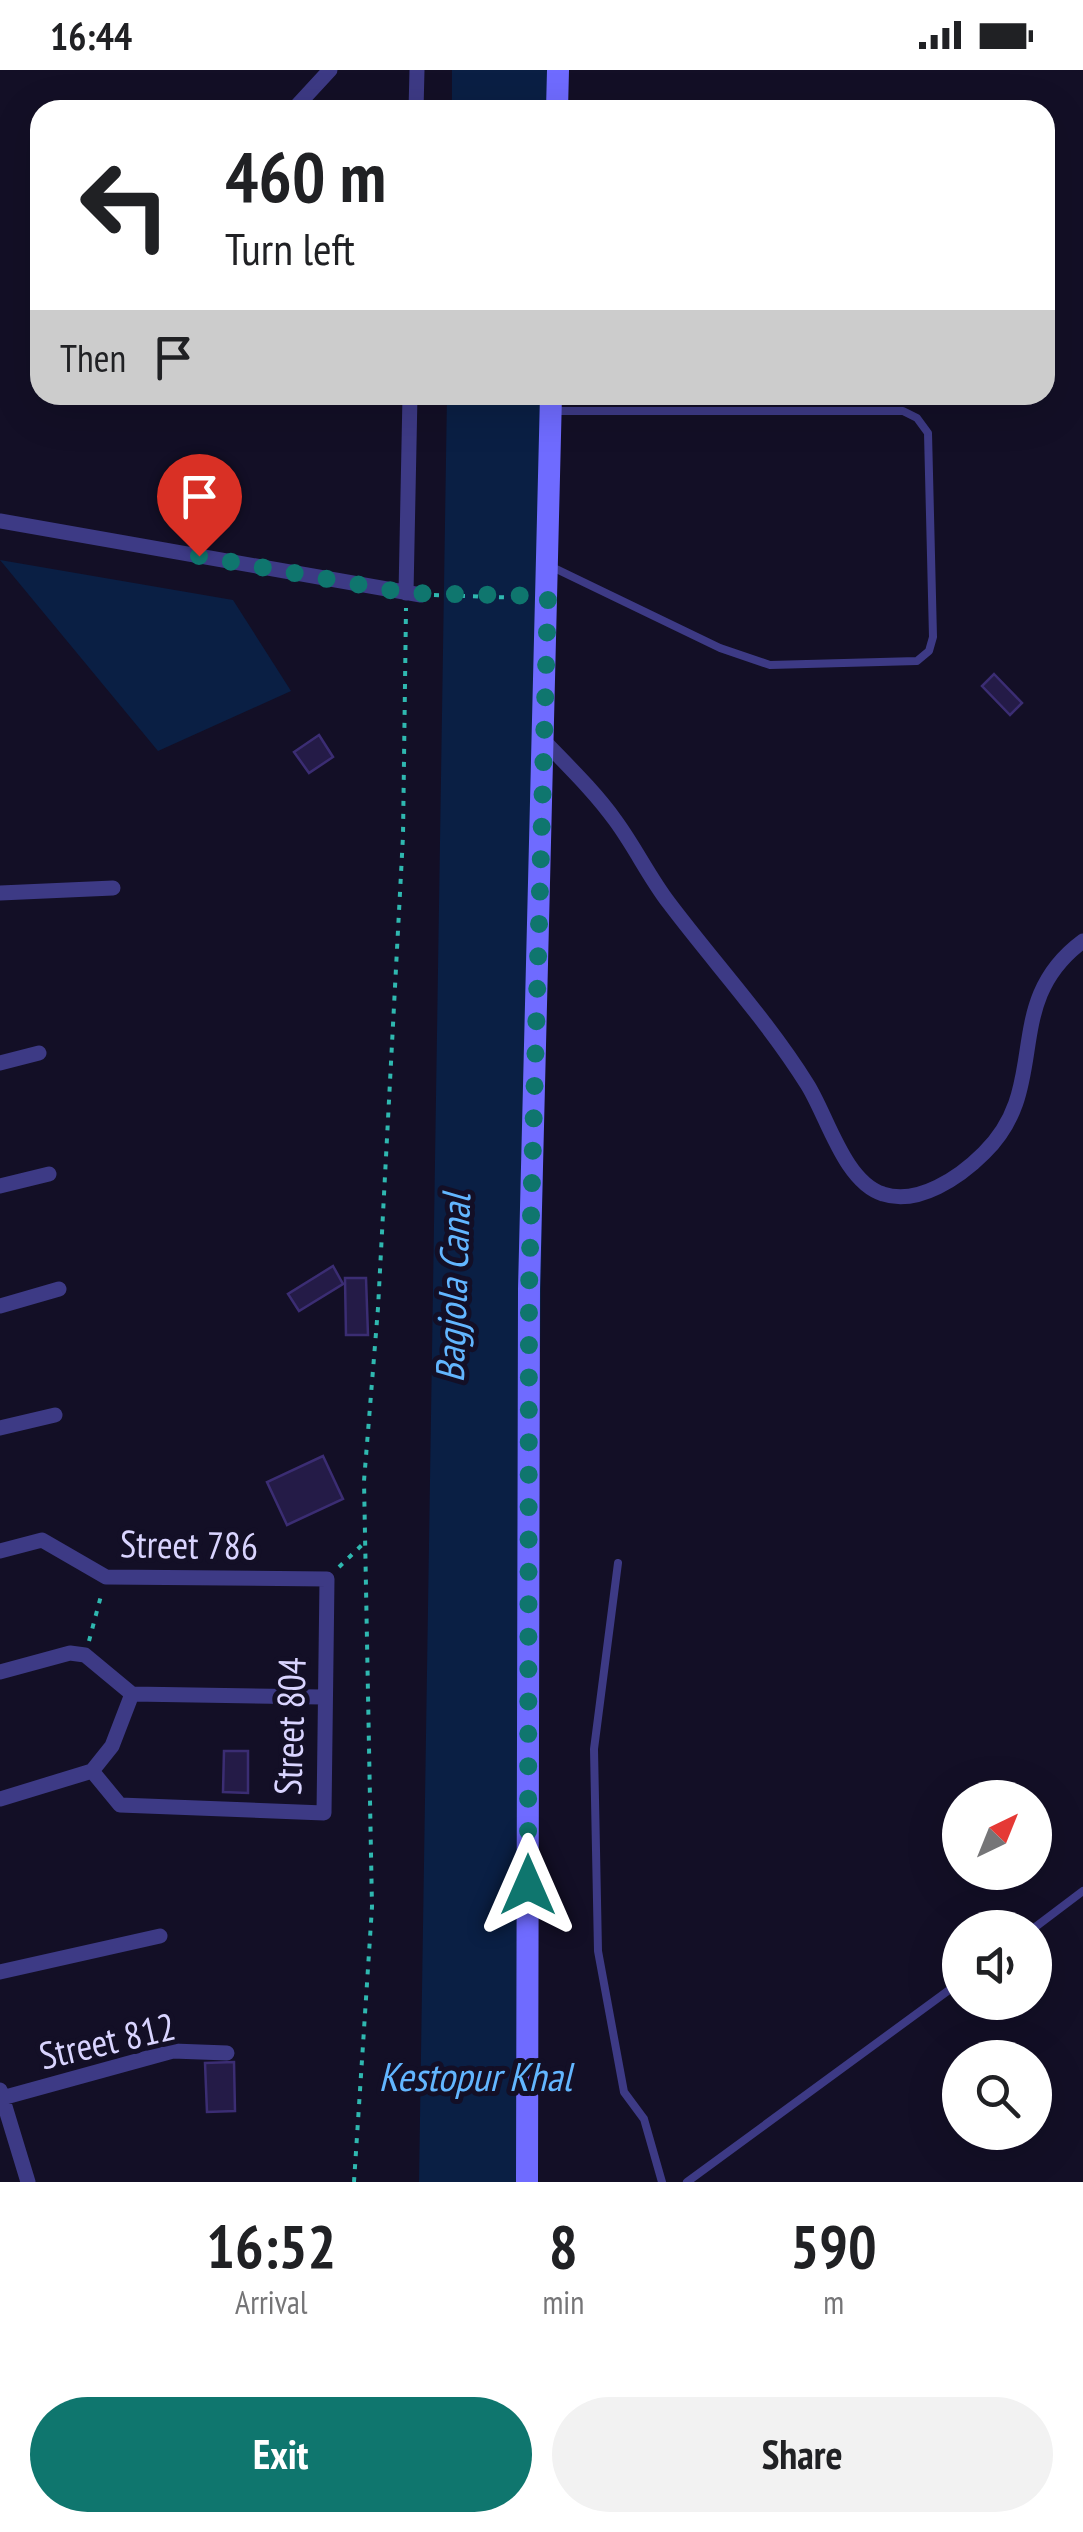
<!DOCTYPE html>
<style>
:root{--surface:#fff;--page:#f2f2f2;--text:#202124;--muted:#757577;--accent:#0f766e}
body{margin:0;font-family:"PT Sans Narrow",sans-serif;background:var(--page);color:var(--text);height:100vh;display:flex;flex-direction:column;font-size:38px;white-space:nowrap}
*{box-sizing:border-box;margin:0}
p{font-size:32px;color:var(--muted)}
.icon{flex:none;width:55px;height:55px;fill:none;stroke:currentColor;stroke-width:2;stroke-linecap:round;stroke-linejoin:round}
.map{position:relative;height:2112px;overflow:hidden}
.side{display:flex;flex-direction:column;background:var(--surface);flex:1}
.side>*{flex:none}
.top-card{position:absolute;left:30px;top:30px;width:1025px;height:305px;border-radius:30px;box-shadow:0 10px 40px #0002;background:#fff;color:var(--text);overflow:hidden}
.needle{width:65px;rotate:43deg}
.fabs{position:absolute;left:942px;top:1710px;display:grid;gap:20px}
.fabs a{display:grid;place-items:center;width:110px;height:110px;border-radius:50%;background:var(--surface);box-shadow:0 10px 40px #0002;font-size:50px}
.pin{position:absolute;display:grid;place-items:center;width:85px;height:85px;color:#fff;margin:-102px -42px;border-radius:50% 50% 50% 0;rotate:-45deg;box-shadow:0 0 10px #0007}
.pin .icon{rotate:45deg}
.me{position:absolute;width:110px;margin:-55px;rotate:0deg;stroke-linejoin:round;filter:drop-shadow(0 0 8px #0008)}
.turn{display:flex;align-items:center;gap:35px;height:210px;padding:0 30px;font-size:45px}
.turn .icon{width:130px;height:130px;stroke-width:2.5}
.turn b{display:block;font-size:70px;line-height:85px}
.then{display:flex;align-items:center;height:95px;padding:0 30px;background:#0003;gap:20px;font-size:38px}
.eta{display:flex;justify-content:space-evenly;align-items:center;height:170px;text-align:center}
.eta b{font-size:60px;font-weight:700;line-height:70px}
.cta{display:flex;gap:20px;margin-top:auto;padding:20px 30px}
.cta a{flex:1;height:115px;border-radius:60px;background:var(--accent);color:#fff;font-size:40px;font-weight:700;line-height:115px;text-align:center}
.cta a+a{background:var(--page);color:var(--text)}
.status{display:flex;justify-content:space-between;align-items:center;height:70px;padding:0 50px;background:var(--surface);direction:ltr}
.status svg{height:28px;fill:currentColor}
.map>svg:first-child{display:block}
</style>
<div class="status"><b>16:44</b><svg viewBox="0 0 49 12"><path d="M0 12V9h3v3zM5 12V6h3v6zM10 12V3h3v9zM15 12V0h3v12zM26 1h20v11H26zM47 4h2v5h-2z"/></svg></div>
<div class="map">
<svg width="1083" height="2112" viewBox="0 0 1083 2112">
<rect width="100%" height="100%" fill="#130f26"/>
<!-- water -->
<path fill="#0a1f44" d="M452 0H560L559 40H452Z
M447 325H555L527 2112H419Z
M0 490 233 530 291 621 158 681Z"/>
<!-- building -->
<path fill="#241b47" stroke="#3b2d73" stroke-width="2.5" d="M994 604 1022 633 1010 645 982 616Z
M319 665 333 687 309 703 294 682Z
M333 1196 343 1214 299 1241 288 1224Z
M345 1208H366L368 1265H346Z
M323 1386 343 1429 287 1455 267 1412Z
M224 1681H248V1723L223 1722Z
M234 1992 235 2041 207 2042 205 1993Z"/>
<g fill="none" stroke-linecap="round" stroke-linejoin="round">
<!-- path -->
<path stroke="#2fb8b0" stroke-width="4" stroke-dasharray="5 8" stroke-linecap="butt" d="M434 525 525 528
M339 1497 364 1473
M89 1571 102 1522
M354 2112 372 1837 364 1411 378 1238 403 766 406 538"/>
<!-- lane -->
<path stroke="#3d3a85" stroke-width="8" d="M550 496 720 578 770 595 917 591 929 581 933 567 928 363 917 348 903 341H555
M618 1493 594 1679 598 1881 624 2022 644 2049 662 2112
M1034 1858 1083 1821
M687 2112 960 1912"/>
<!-- street -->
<path stroke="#3d3a85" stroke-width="15" d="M293 40 330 0
M416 40 417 0
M0 451 421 525
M406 523 410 325
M544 671C569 697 595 722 615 750 635 777 649 807 669 833 715 894 767 950 807 1014 827 1045 844 1112 883 1124 918 1136 960 1107 984 1083 1053 1016 999 933 1083 871
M0 823 113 818
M0 993 39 983
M0 1116 49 1104
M0 1236 59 1219
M0 1358 55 1345
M0 1481 42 1470 106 1507 327 1509 324 1743 120 1735 92 1701
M0 1602 70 1583 85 1585 132 1624 322 1627
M92 1701 112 1676 132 1624
M0 1729 92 1701
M0 1902 160 1866
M0 2020 28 2112
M2 2028 173 1981 227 1983"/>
<!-- secondary -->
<path stroke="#6f6bff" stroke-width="22" d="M557 40 558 0
M527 2112 529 1219 551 325"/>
</g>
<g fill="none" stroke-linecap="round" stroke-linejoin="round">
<!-- route -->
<path stroke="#0f766e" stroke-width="18" stroke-dasharray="0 32.4" d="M199 486 406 523 548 526 529 1219 528 1815"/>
</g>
<g text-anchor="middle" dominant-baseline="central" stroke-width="10" stroke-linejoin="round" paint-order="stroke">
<!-- street labels -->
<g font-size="38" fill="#d9d4ff" stroke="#130f26">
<text transform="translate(189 1474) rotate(1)">Street 786</text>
<text transform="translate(289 1656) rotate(-88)">Street 804</text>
<text transform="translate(107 1970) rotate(-13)">Street 812</text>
</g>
<!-- water labels -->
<g font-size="40" font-style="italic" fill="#62b6ff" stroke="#130f26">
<text transform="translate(452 1218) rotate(-88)">Bagjola Canal</text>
<text x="475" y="2006">Kestopur Khal</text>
</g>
</g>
</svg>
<div class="fabs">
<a><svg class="needle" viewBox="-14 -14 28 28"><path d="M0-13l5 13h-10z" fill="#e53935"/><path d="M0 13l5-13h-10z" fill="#757577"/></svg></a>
<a><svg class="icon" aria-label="sound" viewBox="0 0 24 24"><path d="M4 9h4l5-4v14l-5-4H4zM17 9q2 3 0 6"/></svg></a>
<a><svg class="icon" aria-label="search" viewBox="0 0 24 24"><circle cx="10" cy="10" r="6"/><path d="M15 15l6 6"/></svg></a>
</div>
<div class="pin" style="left:199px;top:486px;background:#d93025"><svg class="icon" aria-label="arrive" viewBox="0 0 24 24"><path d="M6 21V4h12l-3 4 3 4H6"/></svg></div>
<svg class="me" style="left:528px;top:1815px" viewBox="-20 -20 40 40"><path d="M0-17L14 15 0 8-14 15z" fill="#0f766e" stroke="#fff" stroke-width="4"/></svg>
<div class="top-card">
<div class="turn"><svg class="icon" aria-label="left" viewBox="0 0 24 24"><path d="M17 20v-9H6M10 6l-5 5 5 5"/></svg><div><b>460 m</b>Turn left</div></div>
<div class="then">Then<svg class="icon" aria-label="arrive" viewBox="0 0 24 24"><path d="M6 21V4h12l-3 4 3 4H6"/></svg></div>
</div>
</div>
<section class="side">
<div class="eta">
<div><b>16:52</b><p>Arrival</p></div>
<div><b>8</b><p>min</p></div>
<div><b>590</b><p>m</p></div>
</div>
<div class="cta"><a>Exit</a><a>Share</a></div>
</section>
